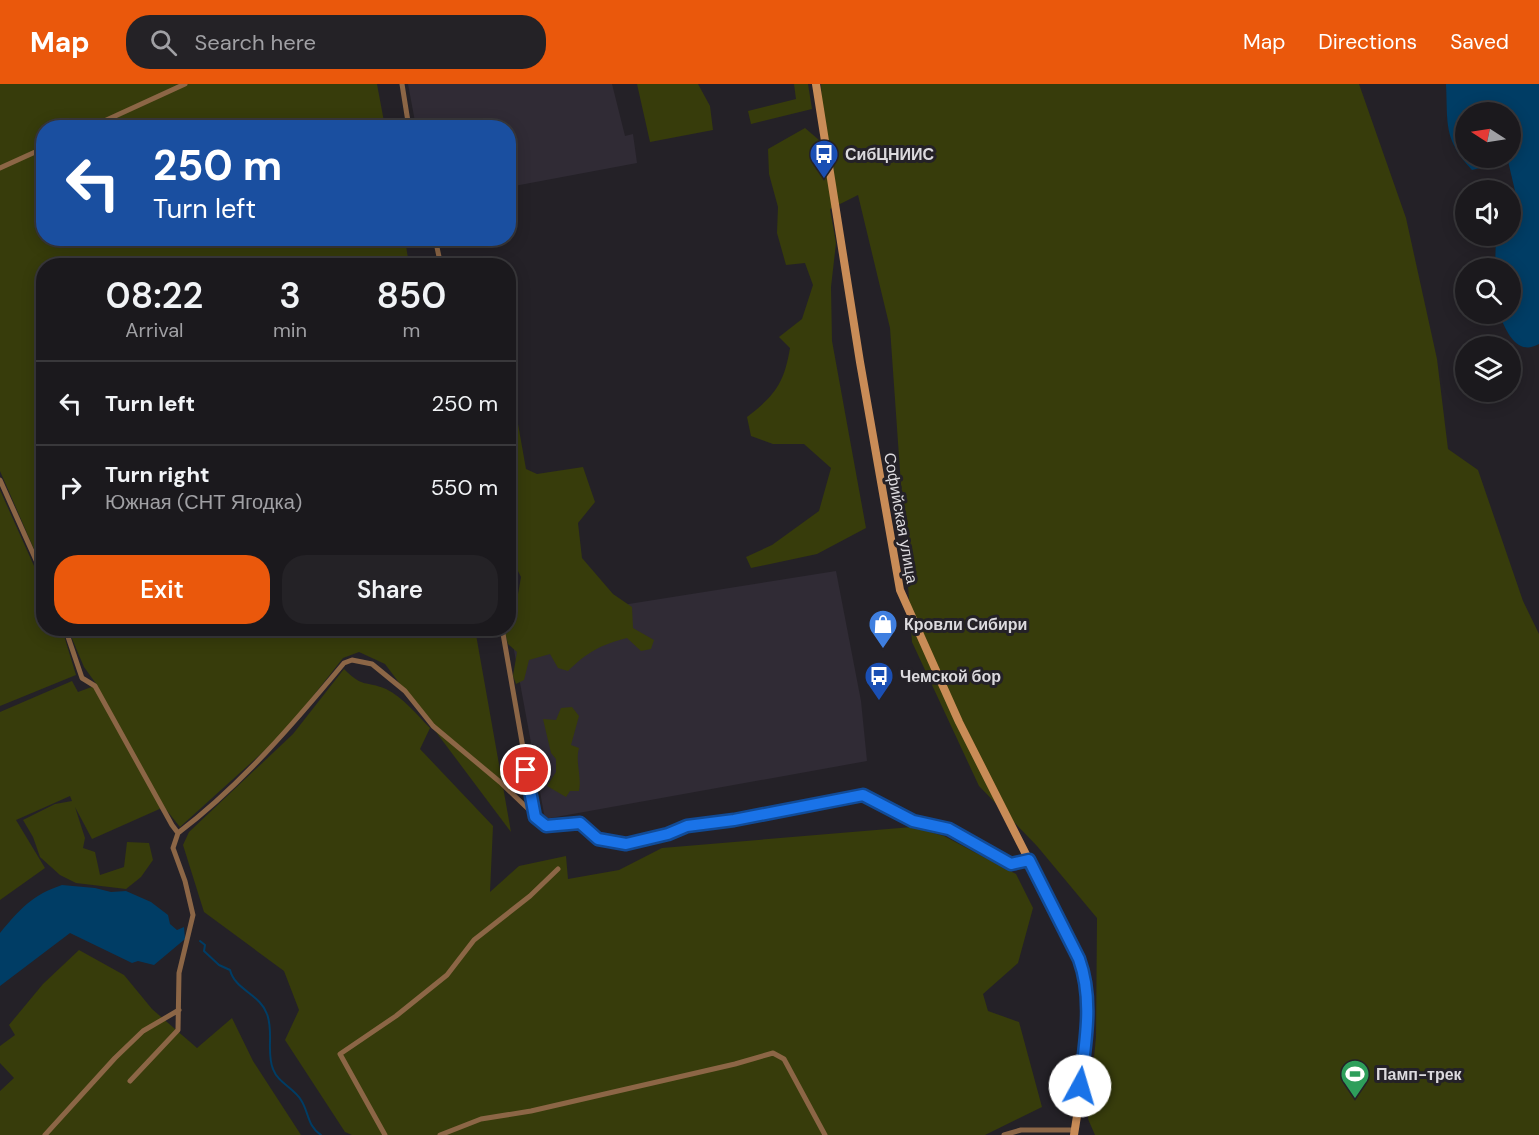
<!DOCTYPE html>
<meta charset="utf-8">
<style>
:root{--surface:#1b191d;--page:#242226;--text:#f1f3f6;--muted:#a0a0a4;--line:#39383b;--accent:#ea580c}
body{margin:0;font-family:"DM Sans",sans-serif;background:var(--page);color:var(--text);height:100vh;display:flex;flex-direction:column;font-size:22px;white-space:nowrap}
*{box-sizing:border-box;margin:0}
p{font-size:20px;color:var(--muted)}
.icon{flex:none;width:33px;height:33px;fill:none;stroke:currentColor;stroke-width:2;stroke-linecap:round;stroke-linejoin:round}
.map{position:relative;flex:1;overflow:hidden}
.panel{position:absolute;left:36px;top:174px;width:480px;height:378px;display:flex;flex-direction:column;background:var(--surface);border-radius:24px;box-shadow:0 3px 15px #0003,0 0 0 2px var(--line)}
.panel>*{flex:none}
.banner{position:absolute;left:36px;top:36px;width:480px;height:126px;border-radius:24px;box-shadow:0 3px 15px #0003,0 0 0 2px var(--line);background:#1a4fa0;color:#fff;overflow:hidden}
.needle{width:39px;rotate:282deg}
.buttons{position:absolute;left:1455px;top:18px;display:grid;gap:12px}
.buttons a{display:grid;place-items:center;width:66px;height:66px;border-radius:50%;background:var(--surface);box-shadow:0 3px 15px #0003,0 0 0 2px var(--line);font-size:30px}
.pin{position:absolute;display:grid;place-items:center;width:51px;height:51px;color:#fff;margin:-26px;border:3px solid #fff;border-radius:50%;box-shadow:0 2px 6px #0007}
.me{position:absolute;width:66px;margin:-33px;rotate:6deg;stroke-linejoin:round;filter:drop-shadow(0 0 4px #0008)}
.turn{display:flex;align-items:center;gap:21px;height:126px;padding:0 18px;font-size:27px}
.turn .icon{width:78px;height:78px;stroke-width:2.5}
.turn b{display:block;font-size:42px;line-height:51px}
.eta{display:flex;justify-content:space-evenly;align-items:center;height:102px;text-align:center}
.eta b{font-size:36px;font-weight:600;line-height:42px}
.button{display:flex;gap:12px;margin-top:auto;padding:12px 18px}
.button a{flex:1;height:69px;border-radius:24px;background:var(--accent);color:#fff;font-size:24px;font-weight:600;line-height:69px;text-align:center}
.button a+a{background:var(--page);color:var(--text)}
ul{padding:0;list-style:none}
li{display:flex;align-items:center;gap:18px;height:84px;padding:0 18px;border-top:2px solid var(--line)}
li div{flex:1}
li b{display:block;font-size:22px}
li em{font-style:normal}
header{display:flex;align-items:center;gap:36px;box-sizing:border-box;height:84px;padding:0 30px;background:var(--accent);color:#fff}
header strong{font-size:28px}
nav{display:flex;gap:33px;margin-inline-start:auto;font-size:21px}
.search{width:420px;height:54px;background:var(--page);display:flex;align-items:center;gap:15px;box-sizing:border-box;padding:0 21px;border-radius:24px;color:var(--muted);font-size:22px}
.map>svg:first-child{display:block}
</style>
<header>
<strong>Map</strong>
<div class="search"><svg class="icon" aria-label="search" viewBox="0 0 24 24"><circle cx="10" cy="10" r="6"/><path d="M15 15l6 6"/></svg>Search here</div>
<nav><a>Map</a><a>Directions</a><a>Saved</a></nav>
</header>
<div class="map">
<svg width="1539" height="1051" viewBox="0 0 1539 1051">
<rect width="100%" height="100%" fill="#242127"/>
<!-- built -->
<path fill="#302b35" d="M408 0H612L625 52 633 50 637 79 509 103 508 44 416 43Z
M836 487 861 617 867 677 545 735 509 539Z"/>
<!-- green -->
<path fill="#373c0b" d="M0 0H377L385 43 44 44V154L405 155 409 181 44 182 43 486 0 387Z
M637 0H698L710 22 713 46 650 58Z
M794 0H808L812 25 751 40 748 27 796 15Z
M821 0H1359L1406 134 1437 275 1448 365 1478 386 1523 517 1539 550V1051H1095L1088 1035 1096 953 1097 834 1037 762 979 702 912 558 890 244 858 111 830 125 836 159 831 203 832 257 866 444 817 470 751 484 746 473 772 461 819 427 831 384 804 360H773L751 352 747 333C775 311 784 300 790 264L779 253 802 235 813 201 805 179 786 181 777 149 778 123 769 90 768 65 805 44 819 56 825 87Z
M509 340H518L526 385 537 390 583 383 595 418 578 439 582 474 613 510 632 523 633 544 654 556 651 565 641 567 627 554C602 560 586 569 568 587L558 584 550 570 529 576 524 596 516 600 513 592 517 568 508 560 504 545 508 544 509 515 518 510 521 493 512 475 517 442 509 399Z
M0 406 43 502 44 544 62 545 76 591 0 622Z
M68 545H475L511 748 385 580 359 568 343 574 284 649 180 743 164 723 92 755 75 723 85 754 83 764 95 768 100 791 124 783 127 758 149 759 153 776 141 793 126 805 76 799 60 791 40 773 33 753 23 736 55 720 72 717 70 712 16 736 45 784 0 816V628L72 597 78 608 97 601 84 583Z
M344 585C364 605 365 596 386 605 403 613 417 631 430 644L420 665 493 742 490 808 519 782 566 772 568 795 619 786 662 764 912 743 944 752 1016 790 1033 824 1018 879 983 910 988 927 1019 938 1042 1023 985 1051H352L345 1048 285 956 299 926 284 887 204 828 183 761 189 748 293 650Z
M572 623 579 632 571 661 579 664C575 678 582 693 579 707H570L566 713 547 702 556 688V675L551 669 543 635 556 636 561 624Z
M79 866 124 891 152 925 197 964 232 934 253 977 301 1051H0V1007L14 994 0 979V962L15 951 9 941 43 900Z"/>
<!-- water -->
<path fill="#003d65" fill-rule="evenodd" d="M1446 0H1539V260C1516 273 1506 246 1499 230H1510V184H1495L1496 152H1510L1511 126 1519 124 1508 77 1472 86C1443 55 1448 40 1446 0ZM1466 28H1510V74H1466Z
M62 801 95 804 111 808 126 807 151 818 168 831 170 840 177 846 184 843 185 855 154 881 138 877 132 879 70 849 0 902V849C20 825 32 811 62 801Z"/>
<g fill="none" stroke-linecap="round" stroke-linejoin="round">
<!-- stream -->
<path stroke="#003d65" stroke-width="2" d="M200 857 205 861 204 867 219 881 230 886C235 906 260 910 267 930 274 948 266 968 273 985 278 999 294 1004 301 1016 309 1028 307 1042 321 1051"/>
<!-- minor -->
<path stroke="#8c6646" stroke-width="5" d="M402 0 409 44
M89 44 185 0
M0 84 44 64
M435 154 441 182
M0 396 44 494
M65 544 82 594 95 602 172 741 178 749C241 701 294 639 344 579L352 576 372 580 405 607 433 642 500 698 546 742 580 739 598 755 626 760 668 751 687 742 734 736 863 711 913 737 949 745 1011 781 1029 776
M502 544 535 732
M130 997 178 946 179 889 193 831 185 797 173 764 178 749
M45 1051 115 974 143 947 179 926
M385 1051 340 970 396 932 447 891 474 856 530 812 558 785
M440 1051 481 1035 531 1027 735 980 773 969 784 975 825 1051
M1004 1051 1021 1046H1075"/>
<!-- secondary -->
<path stroke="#c98c57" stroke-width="8" d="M816 0 860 278 900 506 959 638 1079 875C1096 923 1082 1000 1074 1051"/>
</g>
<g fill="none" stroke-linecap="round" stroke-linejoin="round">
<!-- route casing -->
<g stroke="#114b97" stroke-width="15">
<path id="route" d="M526 686 535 733 546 742 580 739 598 755 626 760 668 750 687 742 734 736 863 711 913 737 949 745 1011 780 1029 776 1079 875C1094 916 1085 960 1080 1002"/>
</g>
<!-- route -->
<use href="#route" stroke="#1a73e8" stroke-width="10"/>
</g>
<!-- icons -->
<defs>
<g id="bus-pin" transform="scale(1.5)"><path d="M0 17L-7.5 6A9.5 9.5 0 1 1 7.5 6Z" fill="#1a4fb4" stroke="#242127"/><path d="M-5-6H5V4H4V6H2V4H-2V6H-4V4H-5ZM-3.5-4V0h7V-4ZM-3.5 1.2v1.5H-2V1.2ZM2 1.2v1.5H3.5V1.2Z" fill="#fff"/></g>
<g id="shop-pin" transform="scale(1.5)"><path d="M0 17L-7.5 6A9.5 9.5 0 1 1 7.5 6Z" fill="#3f7fe0" stroke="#242127"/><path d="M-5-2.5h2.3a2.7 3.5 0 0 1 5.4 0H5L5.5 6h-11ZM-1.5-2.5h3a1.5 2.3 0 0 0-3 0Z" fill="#fff"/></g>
<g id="stadium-pin" transform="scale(1.5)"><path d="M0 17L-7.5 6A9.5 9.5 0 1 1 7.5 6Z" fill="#2e9e5b" stroke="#242127"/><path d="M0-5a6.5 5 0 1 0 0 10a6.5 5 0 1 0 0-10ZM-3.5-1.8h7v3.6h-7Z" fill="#fff"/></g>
</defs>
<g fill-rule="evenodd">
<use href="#bus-pin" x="824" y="70"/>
<use href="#shop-pin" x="883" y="540"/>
<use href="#bus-pin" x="879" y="592"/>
<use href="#stadium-pin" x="1355" y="990"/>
</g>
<g text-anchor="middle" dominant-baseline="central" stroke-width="6" stroke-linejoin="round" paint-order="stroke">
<!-- poi labels -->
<g font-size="16" font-weight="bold" fill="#dcdade" stroke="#242127" text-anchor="start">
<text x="845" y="70">СибЦНИИС</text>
<text x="904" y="540">Кровли Сибири</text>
<text x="900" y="592">Чемской бор</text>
<text x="1376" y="990">Памп-трек</text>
</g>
<!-- street labels -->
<g font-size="16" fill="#dcdade" stroke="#242127">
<text transform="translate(901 434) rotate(80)">Софийская улица</text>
</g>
</g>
</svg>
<div class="buttons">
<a><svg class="needle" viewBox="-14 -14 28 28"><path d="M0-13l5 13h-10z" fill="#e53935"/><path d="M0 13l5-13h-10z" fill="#a0a0a4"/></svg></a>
<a><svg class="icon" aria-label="sound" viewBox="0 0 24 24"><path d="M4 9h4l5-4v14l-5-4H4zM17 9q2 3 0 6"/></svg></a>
<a><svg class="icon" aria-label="search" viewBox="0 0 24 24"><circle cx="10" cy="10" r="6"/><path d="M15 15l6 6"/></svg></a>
<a><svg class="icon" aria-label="layers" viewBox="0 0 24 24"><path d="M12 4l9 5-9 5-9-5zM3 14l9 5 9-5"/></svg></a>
</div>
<div class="pin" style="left:526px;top:686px;background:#d93025"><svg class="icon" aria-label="arrive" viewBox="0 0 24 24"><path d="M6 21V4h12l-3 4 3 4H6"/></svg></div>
<svg class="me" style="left:1080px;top:1002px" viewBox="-20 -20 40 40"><circle r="19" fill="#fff"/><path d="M0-13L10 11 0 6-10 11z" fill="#1a73e8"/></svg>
<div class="banner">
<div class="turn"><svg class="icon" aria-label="left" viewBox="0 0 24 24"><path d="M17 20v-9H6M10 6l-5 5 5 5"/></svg><div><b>250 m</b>Turn left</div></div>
</div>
<section class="panel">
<div class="eta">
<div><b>08:22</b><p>Arrival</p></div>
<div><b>3</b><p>min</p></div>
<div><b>850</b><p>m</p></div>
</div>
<ul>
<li><svg class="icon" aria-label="left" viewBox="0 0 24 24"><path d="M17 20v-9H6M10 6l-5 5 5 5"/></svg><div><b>Turn left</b></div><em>250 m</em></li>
<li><svg class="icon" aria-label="right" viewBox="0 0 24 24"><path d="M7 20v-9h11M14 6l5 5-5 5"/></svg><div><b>Turn right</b><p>Южная (СНТ Ягодка)</p></div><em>550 m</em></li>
</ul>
<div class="button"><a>Exit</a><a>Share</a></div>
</section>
</div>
